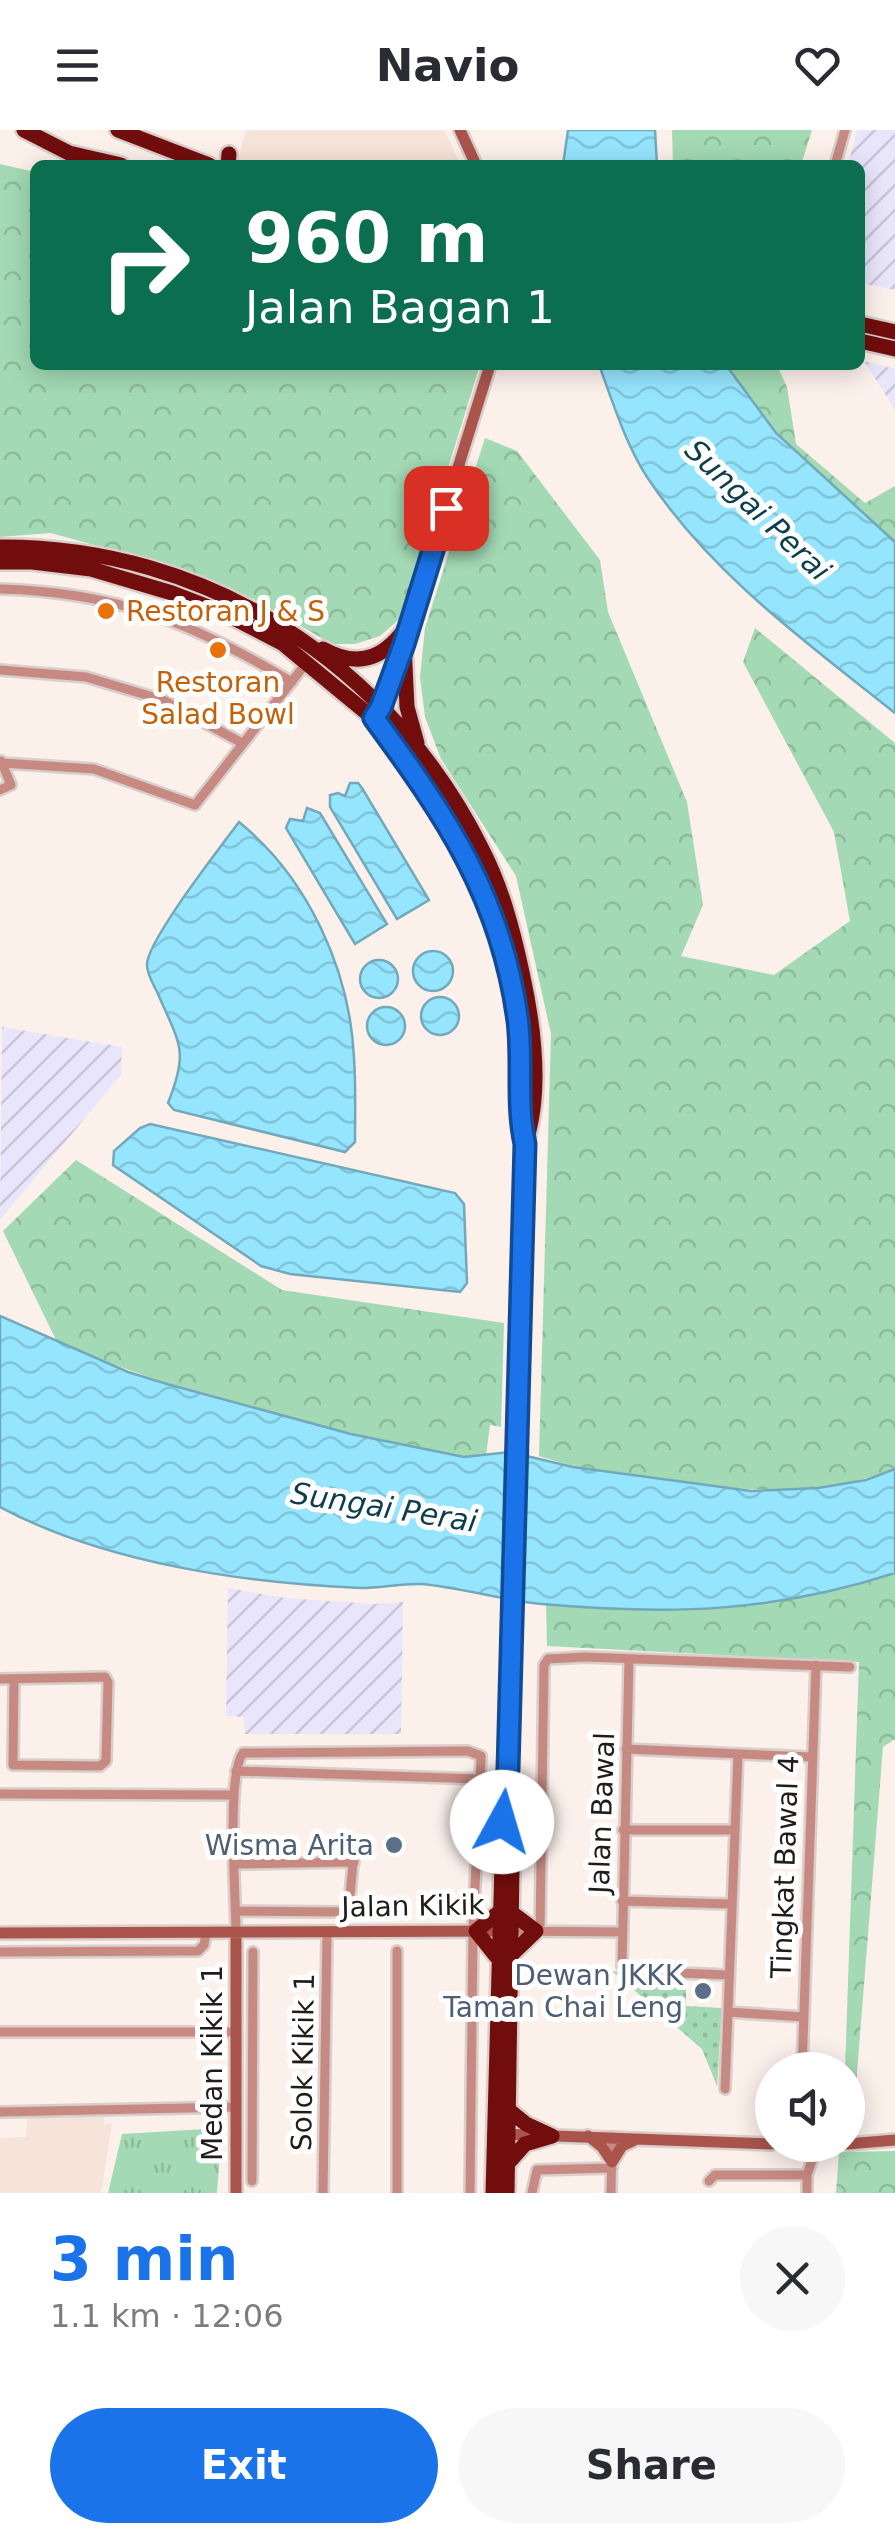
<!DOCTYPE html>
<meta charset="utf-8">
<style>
:root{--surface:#fff;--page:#f7f7f7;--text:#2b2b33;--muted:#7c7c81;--accent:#1a73e8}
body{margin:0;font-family:"DejaVu Sans",sans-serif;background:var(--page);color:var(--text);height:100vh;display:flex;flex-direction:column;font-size:38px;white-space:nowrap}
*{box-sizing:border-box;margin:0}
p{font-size:32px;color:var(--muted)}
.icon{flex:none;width:55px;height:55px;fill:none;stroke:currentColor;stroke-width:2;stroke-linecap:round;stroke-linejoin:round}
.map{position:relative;height:2063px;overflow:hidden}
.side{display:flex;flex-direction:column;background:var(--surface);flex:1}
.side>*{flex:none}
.hud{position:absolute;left:30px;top:30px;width:835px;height:210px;border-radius:15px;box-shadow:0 5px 25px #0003;background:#0b6e4f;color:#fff;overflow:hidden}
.controls{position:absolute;left:755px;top:1922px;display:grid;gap:20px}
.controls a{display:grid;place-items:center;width:110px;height:110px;border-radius:50%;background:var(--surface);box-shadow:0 5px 25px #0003;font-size:50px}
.pin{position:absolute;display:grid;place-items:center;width:85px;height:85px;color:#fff;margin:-42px;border-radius:20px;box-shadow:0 5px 15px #0006}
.me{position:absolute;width:110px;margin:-55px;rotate:6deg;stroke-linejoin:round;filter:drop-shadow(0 0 8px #0008)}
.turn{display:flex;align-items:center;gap:35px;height:210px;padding:0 50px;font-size:45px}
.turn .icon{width:130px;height:130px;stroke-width:2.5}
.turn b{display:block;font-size:70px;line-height:85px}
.round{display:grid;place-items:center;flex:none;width:105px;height:105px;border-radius:52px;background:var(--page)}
.headline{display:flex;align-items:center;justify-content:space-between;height:170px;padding:0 50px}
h1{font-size:60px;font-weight:600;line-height:75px;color:var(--accent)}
.cta{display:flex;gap:20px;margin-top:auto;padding:20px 50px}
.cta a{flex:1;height:115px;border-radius:60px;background:var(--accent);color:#fff;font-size:40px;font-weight:600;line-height:115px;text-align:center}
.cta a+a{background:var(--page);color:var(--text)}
header{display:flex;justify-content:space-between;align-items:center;height:130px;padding:0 50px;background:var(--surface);font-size:45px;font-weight:600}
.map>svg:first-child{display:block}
</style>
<header><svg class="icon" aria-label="menu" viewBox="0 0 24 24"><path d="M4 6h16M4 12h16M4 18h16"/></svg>Navio<svg class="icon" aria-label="heart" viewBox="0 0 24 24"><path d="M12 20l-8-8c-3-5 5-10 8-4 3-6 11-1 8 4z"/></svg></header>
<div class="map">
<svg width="895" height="2063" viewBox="0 0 895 2063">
<defs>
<pattern id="industrial-furrows" width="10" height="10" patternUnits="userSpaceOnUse" patternTransform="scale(2.5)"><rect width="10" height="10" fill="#e9e6fc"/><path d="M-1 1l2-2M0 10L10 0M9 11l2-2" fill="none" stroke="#c8c5d7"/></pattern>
<pattern id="grass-tufts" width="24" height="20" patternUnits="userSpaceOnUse" patternTransform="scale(2.5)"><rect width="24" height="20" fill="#a3d9b4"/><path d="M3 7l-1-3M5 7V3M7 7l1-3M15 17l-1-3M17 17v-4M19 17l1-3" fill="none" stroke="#8cba9a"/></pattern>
<pattern id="forest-crowns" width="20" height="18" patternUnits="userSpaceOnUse" patternTransform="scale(2.5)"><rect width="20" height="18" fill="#a3d9b4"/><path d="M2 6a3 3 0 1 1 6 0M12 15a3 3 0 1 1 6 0" fill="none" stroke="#8cba9a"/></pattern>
<pattern id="park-dots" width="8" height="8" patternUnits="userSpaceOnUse" patternTransform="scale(2.5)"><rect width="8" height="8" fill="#a3d9b4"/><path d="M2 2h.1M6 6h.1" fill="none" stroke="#8cba9a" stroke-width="1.8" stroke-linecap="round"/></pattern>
<pattern id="water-waves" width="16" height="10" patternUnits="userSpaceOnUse" patternTransform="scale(2.5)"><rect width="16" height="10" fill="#95e5fe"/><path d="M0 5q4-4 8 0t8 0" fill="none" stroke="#80c4d9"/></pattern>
</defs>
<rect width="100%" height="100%" fill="#fcf0eb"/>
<!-- industrial -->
<path fill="url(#industrial-furrows)" d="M857 0H895V160L860 153V35H848Z
M864 231 895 239V280Z
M2 897 122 917 121 945 0 1090Z
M228 1458 285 1468 373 1474 403 1472 401 1604H245L244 1587 226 1586Z"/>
<!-- built -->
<path fill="#f6e3da" d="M246 0H444L461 35H237Z
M28 1985 104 1987V1994L112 1993 101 2063H0V2008L26 2007Z"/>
<!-- grass -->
<path fill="url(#grass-tufts)" d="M222 1998 217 2063H108L122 2004Z"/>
<!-- forest -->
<path fill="url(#forest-crowns)" d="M672 0H812L801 35H673Z
M0 34 35 42V235H480L402 487 380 506 355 514H332L254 469 105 418 51 403 0 407Z
M726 235H777L787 257 796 314 865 373 895 356V412L776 303Z
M485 308 517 321 600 430 608 482 687 672 703 775 681 826 774 845 850 791 834 702 743 532 755 498 895 613V1339C817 1368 740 1361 659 1350 618 1344 578 1339 539 1326L551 904 516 746 441 629 425 587 420 547 425 498Z
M76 1030 282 1160 504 1193 501 1297 490 1295 486 1326C460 1332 428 1319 403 1314 285 1290 168 1259 57 1212L3 1101Z
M895 1443V1609L883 1617 856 1955 848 1973V1940H845L859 1532 547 1516 546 1473C674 1483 771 1483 895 1443Z
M895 2021V2063H836L839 2022Z"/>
<!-- park -->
<path fill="url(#park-dots)" d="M612 1841 686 1848V1876L722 1878 717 1956 702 1919Z"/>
<!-- water -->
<path fill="url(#water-waves)" stroke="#72a9ba" stroke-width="2.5" d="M568 0H655L657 35H563Z
M599 235H726L776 303 895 412V583C806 512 711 444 647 347 625 313 613 272 599 235Z
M350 653H358L362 658 429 770 397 789 330 677V665L338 663 345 666Z
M307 678 320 683 387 794 355 814 286 698 290 689 303 691Z
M239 692C308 748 350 840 354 928 356 956 355 984 355 1012L345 1022 174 980 168 973C189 920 180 915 158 864 154 855 147 845 147 835 146 812 222 715 239 692Z
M413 841a20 20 0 1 1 40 0a20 20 0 1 1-40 0Z
M360 849a19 19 0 1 1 38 0a19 19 0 1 1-38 0Z
M421 886a19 19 0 1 1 38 0a19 19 0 1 1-38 0Z
M367 896a19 19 0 1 1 38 0a19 19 0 1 1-38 0Z
M150 994 455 1063 464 1074 467 1153 460 1162 290 1144 261 1136 113 1035 114 1021 140 998Z
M0 1186 128 1242 167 1254 351 1304 464 1327 510 1322 573 1337 751 1361 818 1358 866 1350 895 1339V1443C772 1483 669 1485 542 1474 502 1470 462 1458 422 1454 401 1453 382 1458 361 1458 243 1453 105 1433 0 1377Z"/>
<!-- pier -->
<path fill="#fcf0eb" d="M507 1317 528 1319 524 1476 503 1471Z"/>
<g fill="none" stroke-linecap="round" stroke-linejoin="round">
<!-- street casing -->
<g stroke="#d9ceca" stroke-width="14">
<path id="street" d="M835 35 845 0
M0 459C117 462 193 493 292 552
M0 540 86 547 163 570 242 613
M2 633 94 639 195 675 307 532
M0 660 11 655 1 631
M629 1530 622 1836 628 1841 729 1845
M0 1549 105 1547 108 1552 106 1631 100 1636 13 1635 14 1549
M626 1619 811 1627
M236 1641 480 1649
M0 1664 234 1665
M623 1700H735
M235 1734 354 1732
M622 1771 732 1774
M236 1781 344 1782 349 1776 353 1733
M512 1801 621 1802
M540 1801 544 1535 548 1529 585 1527 850 1537
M236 1803C236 1768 226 1646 243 1623L468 1621 481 1626 473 1801 470 2063
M0 1822 198 1821 204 1815 206 1803
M728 1882 804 1887
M0 1902H236
M802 1940 816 1535
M725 1959 738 1624
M0 1982 234 1977
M252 2051 253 1822
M709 2051 715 2045H807
M323 2063 327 1802
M397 2063V1821
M532 2063 537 2040 612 2038
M611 2063 612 2007
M807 2063V2045L817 2015"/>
</g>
<!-- secondary casing -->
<g stroke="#d9ceca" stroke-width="16">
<path id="secondary" d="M460 0 476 35
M408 498 490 235
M378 583 401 521
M0 1803 506 1801
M502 2004 772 2014
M588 2006 602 2017 612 2032 622 2016 633 2011
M848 2014 895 2010
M236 2063V1803"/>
</g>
<!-- highway casing -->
<g stroke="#d9ceca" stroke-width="20">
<path id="highway" d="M24 0 69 23 121 35
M118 0 209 35
M228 35 229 24
M860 194 895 202
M860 211 895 219
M0 417C207 416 390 534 482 719 502 758 513 800 522 842 534 896 543 962 525 1014
M0 432H32L91 439 172 463 224 483 282 513 374 589 466 724 500 805 518 894 520 990 525 1014 508 1639 504 1660 493 2063
M404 514 407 577 417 613
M323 519C362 541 388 525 410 492
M512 1824 536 1801 512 1783
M496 1826 476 1801 498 1783
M510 1981 526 1994 552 2006
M510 2031 525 2014 552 2006
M507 2063 513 1673"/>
</g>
<!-- street -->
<use href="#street" stroke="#c68a82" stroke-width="9"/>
<!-- secondary -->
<use href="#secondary" stroke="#aa544c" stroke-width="11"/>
<!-- highway -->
<use href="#highway" stroke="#720d0d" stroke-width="15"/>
</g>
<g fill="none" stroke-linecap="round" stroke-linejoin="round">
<!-- route casing -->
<g stroke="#114b97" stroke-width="25">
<path id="route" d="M446 378 404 514 381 577 374 588C446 686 502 768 518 891 523 932 516 973 525 1014L508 1639 502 1692"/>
</g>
<!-- route -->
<use href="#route" stroke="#1a73e8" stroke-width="18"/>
</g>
<!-- markers -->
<g fill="#e8710a" stroke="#fff" stroke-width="4">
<circle cx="106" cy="481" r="10"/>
<circle cx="218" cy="520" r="10"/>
</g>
<g fill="#5c6f8a" stroke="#fff" stroke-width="4">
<circle cx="394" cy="1715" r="10"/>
<circle cx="703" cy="1861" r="10"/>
</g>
<g text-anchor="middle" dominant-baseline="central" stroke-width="10" stroke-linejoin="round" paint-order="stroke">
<!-- food labels -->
<g font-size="28" fill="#c56008" stroke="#fff" text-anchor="start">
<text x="126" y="481">Restoran J &amp; S</text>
<text x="218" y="552" text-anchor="middle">Restoran<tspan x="218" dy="32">Salad Bowl</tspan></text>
</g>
<!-- street labels -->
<g font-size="28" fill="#201c1a" stroke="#fff">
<text transform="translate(602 1683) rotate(-88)">Jalan Bawal</text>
<text transform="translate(785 1737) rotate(-88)">Tingkat Bawal 4</text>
<text transform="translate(413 1776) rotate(-1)">Jalan Kikik</text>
<text transform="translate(303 1932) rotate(-89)">Solok Kikik 1</text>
<text transform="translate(212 1933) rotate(-90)">Medan Kikik 1</text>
</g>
<!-- service labels -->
<g font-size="28" fill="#4e5e75" stroke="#fff" text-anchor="end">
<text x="374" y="1715">Wisma Arita</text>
<text x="683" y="1845">Dewan JKKK<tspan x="683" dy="32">Taman Chai Leng</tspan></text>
</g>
<!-- water labels -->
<g font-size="30" font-style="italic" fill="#0d3e4b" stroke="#fff">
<text transform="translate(758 380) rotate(44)">Sungai Perai</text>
<text transform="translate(384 1377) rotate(9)">Sungai Perai</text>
</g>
</g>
</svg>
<div class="controls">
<a><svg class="icon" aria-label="sound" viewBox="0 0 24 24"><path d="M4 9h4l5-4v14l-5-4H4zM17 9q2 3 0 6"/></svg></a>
</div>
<div class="pin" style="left:446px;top:378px;background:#d93025"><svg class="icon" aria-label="arrive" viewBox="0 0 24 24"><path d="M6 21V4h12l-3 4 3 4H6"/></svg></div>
<svg class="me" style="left:502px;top:1692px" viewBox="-20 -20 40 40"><circle r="19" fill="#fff"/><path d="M0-13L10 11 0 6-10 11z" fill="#1a73e8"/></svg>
<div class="hud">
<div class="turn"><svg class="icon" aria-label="right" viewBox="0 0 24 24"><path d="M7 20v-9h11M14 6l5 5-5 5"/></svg><div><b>960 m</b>Jalan Bagan 1</div></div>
</div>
</div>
<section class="side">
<div class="headline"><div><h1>3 min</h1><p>1.1 km · 12:06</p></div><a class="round"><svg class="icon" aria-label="close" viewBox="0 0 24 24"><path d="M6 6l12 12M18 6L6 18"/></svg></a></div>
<div class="cta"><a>Exit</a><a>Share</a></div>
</section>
